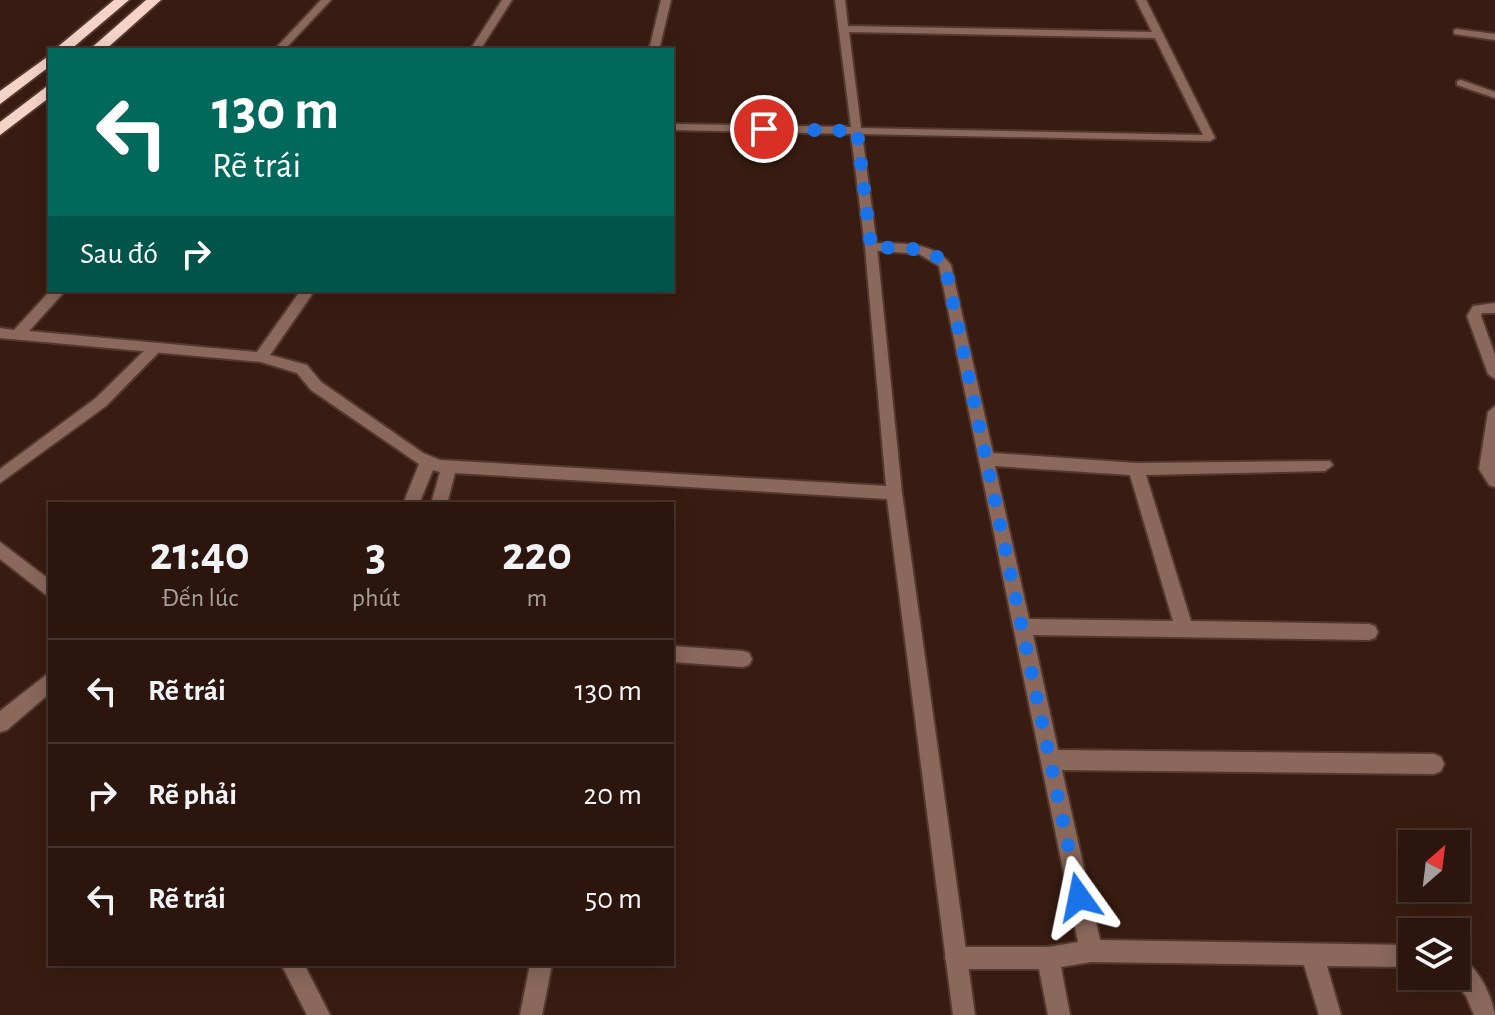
<!DOCTYPE html>
<html lang="vi">
<meta charset="utf-8">
<style>
:root{--surface:#2b150d;--page:#37221b;--text:#f1f3f6;--muted:#a69f9d;--line:#47342e}
body{margin:0;font-family:"Alegreya Sans",sans-serif;background:var(--page);color:var(--text);height:100vh;display:flex;flex-direction:column;font-size:30px;white-space:nowrap}
*{box-sizing:border-box;margin:0}
p{font-size:26px;color:var(--muted)}
.icon{flex:none;width:44px;height:44px;fill:none;stroke:currentColor;stroke-width:2;stroke-linecap:round;stroke-linejoin:round}
.map{position:relative;flex:1;overflow:hidden}
.sheet{position:absolute;left:48px;top:502px;width:626px;height:464px;display:flex;flex-direction:column;background:var(--surface);border-radius:0px;box-shadow:0 4px 20px #0003,0 0 0 2px var(--line)}
.sheet>*{flex:none}
.banner{position:absolute;left:48px;top:48px;width:626px;height:244px;border-radius:0px;box-shadow:0 4px 20px #0003,0 0 0 2px var(--line);background:#00695c;color:#fff;overflow:hidden}
.needle{width:52px;rotate:28deg}
.tools{position:absolute;left:1398px;top:830px;display:grid;gap:16px}
.tools a{display:grid;place-items:center;width:72px;height:72px;border-radius:0px;background:var(--surface);box-shadow:0 4px 20px #0003,0 0 0 2px var(--line);font-size:40px}
.pin{position:absolute;display:grid;place-items:center;width:68px;height:68px;color:#fff;margin:-34px;border:4px solid #fff;border-radius:50%;box-shadow:0 2px 8px #0007}
.me{position:absolute;width:88px;margin:-44px;rotate:348deg;stroke-linejoin:round;filter:drop-shadow(0 0 6px #0008)}
.turn{display:flex;align-items:center;gap:28px;height:168px;padding:0 32px;font-size:36px}
.turn .icon{width:104px;height:104px;stroke-width:2.5}
.turn b{display:block;font-size:56px;line-height:68px}
.then{display:flex;align-items:center;height:76px;padding:0 32px;background:#0003;gap:16px;font-size:30px}
.eta{display:flex;justify-content:space-evenly;align-items:center;height:136px;text-align:center}
.eta b{font-size:48px;font-weight:600;line-height:56px}
ul{padding:0;list-style:none}
li{display:flex;align-items:center;gap:24px;height:104px;padding:0 32px;border-top:2px solid var(--line)}
li div{flex:1}
li b{display:block;font-size:30px}
li em{font-style:normal}
.map>svg:first-child{display:block}
</style>
<div class="map">
<svg width="1495" height="1015" viewBox="0 0 1495 1015">
<rect width="100%" height="100%" fill="#391c11"/>
<g fill="none" stroke-linecap="round" stroke-linejoin="round">
<!-- lane casing -->
<g stroke="#54382e" stroke-width="4">
<path id="lane" d="M1457 29 1495 34V40L1454 34V30Z
M1461 80 1495 92V98L1457 85V81Z
M871 243C899 244 932 240 951 265L993 453 1136 463 1330 461 1333 465 1325 471 1146 475 1191 621 1369 624 1375 626 1378 632 1375 638 1369 640 1033 635 1058 750 1434 754 1441 757 1444 764 1441 771 1434 774 1062 770 1100 940 1412 945V967L1327 966 1341 1015H1319L1304 965 1091 962 1061 967 1070 1015H1048L1039 969H956L948 966 945 958 948 950 956 947H1048L1078 942 939 266 919 254 867 250V244ZM995 466 1130 475 1173 621 1029 619Z
M154 344 159 346 161 349 159 352 106 406 0 483V469L96 398 149 346Z
M1456 955C1477 964 1491 993 1495 1015H1474L1466 996 1450 976H1456Z"/>
</g>
<!-- street casing -->
<g stroke="#54382e" stroke-width="4">
<path id="street" d="M321 0H331L284 50H274Z
M502 0H512L480 50H470Z
M661 0H671L659 50H649Z
M835 0H845L848 26 1152 32 1136 0H1146L1215 138 1210 141 862 134 877 247 902 493 975 1015H953L887 499 455 473 447 504H431L440 472 433 470 419 504H403L419 464 311 390 297 373 261 362 0 338V328L14 330 51 290H66L29 331 257 352 301 290H315L270 355 307 365 321 382 423 453 440 460 886 486 865 247 851 134 672 130V124L851 127ZM849 32 1155 38 1203 135 861 128Z
M1495 303V313H1482L1481 316 1495 355V379L1488 374 1467 316 1473 306Z
M1495 406V487L1489 485 1479 469 1488 412Z
M0 542 50 580V598L0 559Z
M672 646 743 651 749 653 752 659 749 665 743 667 672 662Z
M50 672V693L7 730 0 732V711Z
M281 964H304L330 1015H307Z
M530 964H552L542 1015H520Z"/>
</g>
<!-- highway casing -->
<g stroke="#54382e" stroke-width="4">
<path id="highway" d="M114 0H129L70 50H54Z
M146 0H161L105 50H89Z
M50 55V66L0 104V91Z
M50 84V97L0 135V122Z"/>
</g>
<!-- lane -->
<use href="#lane" fill="#8a685c" fill-rule="evenodd"/>
<!-- street -->
<use href="#street" fill="#8a685c" fill-rule="evenodd"/>
<!-- highway -->
<use href="#highway" fill="#f6d3c7" fill-rule="evenodd"/>
</g>
<g fill="none" stroke-linecap="round" stroke-linejoin="round">
<!-- route -->
<path stroke="#1a73e8" stroke-width="14" stroke-dasharray="0 25.2" d="M764 129 857 131 871 247C894 249 931 244 945 265L1079 897"/>
</g>
</svg>
<div class="tools">
<a><svg class="needle" viewBox="-14 -14 28 28"><path d="M0-13l5 13h-10z" fill="#e53935"/><path d="M0 13l5-13h-10z" fill="#a69f9d"/></svg></a>
<a><svg class="icon" aria-label="layers" viewBox="0 0 24 24"><path d="M12 4l9 5-9 5-9-5zM3 14l9 5 9-5"/></svg></a>
</div>
<div class="pin" style="left:764px;top:129px;background:#d93025"><svg class="icon" aria-label="arrive" viewBox="0 0 24 24"><path d="M6 21V4h12l-3 4 3 4H6"/></svg></div>
<svg class="me" style="left:1079px;top:897px" viewBox="-20 -20 40 40"><path d="M0-17L14 15 0 8-14 15z" fill="#1a73e8" stroke="#fff" stroke-width="4"/></svg>
<div class="banner">
<div class="turn"><svg class="icon" aria-label="left" viewBox="0 0 24 24"><path d="M17 20v-9H6M10 6l-5 5 5 5"/></svg><div><b>130 m</b>Rẽ trái</div></div>
<div class="then">Sau đó<svg class="icon" aria-label="right" viewBox="0 0 24 24"><path d="M7 20v-9h11M14 6l5 5-5 5"/></svg></div>
</div>
<section class="sheet">
<div class="eta">
<div><b>21:40</b><p>Đến lúc</p></div>
<div><b>3</b><p>phút</p></div>
<div><b>220</b><p>m</p></div>
</div>
<ul>
<li><svg class="icon" aria-label="left" viewBox="0 0 24 24"><path d="M17 20v-9H6M10 6l-5 5 5 5"/></svg><div><b>Rẽ trái</b></div><em>130 m</em></li>
<li><svg class="icon" aria-label="right" viewBox="0 0 24 24"><path d="M7 20v-9h11M14 6l5 5-5 5"/></svg><div><b>Rẽ phải</b></div><em>20 m</em></li>
<li><svg class="icon" aria-label="left" viewBox="0 0 24 24"><path d="M17 20v-9H6M10 6l-5 5 5 5"/></svg><div><b>Rẽ trái</b></div><em>50 m</em></li>
</ul>
</section>
</div>
